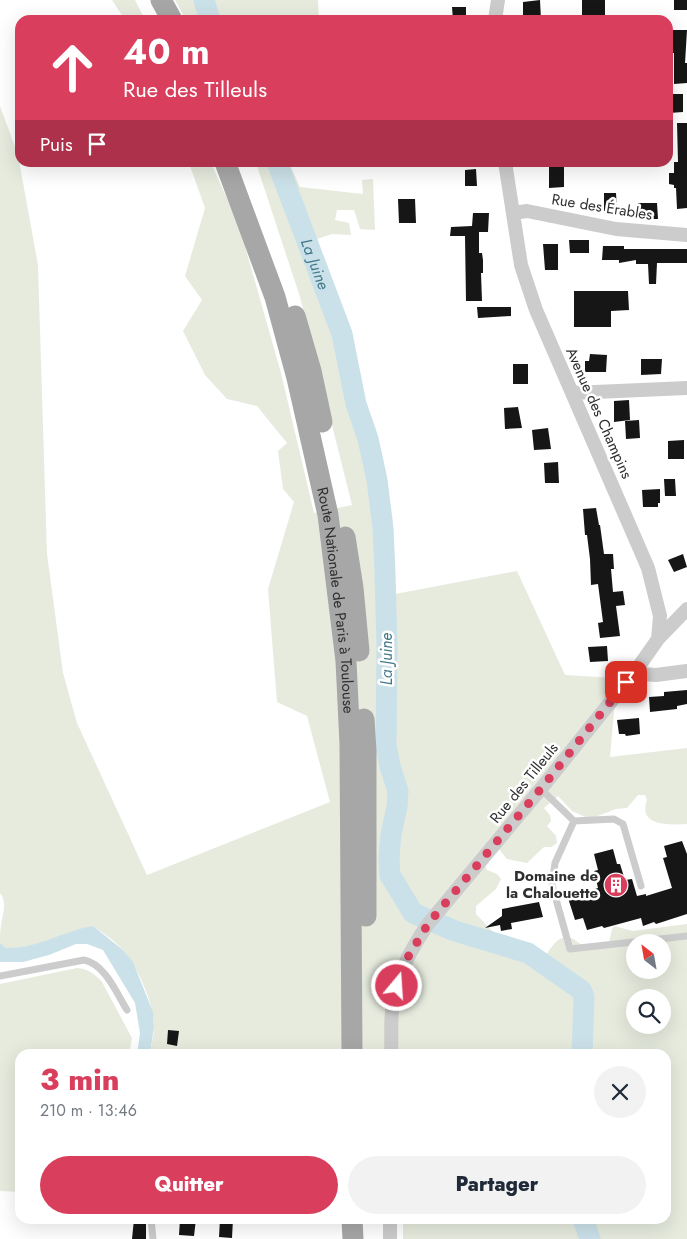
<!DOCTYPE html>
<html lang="fr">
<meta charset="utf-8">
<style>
:root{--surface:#fff;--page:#f2f2f3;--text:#1f2937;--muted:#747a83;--accent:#d93e5d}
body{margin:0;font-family:Jost,sans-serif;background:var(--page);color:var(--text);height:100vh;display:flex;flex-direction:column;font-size:19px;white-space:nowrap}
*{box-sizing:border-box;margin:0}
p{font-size:16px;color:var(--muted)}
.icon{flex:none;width:28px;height:28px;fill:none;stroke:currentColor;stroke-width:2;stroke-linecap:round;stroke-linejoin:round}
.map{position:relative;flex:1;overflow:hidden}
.side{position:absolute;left:15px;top:1049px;width:656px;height:175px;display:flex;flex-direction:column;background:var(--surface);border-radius:15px;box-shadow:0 5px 20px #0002}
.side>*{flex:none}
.guide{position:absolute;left:15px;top:15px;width:658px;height:152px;border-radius:15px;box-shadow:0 5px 20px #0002;background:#d93e5d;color:#fff;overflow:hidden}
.needle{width:32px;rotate:329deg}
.buttons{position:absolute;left:626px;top:934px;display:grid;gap:10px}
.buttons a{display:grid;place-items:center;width:45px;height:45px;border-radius:50%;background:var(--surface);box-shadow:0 5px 20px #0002;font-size:25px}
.pin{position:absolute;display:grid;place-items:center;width:42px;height:42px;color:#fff;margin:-21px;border-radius:10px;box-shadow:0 2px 8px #0006}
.me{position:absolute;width:55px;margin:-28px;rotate:18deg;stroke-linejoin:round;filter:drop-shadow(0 0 4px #0008)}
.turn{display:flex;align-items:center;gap:18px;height:105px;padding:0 25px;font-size:22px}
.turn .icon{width:65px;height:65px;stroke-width:2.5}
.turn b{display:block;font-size:35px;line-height:42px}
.then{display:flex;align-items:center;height:48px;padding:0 25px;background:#0003;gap:10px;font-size:19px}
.round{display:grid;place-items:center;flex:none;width:52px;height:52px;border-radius:26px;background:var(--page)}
.overview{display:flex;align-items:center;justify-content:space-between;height:85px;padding:0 25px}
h1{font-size:30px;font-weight:800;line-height:38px;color:var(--accent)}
.button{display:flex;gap:10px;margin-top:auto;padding:10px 25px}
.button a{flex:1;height:58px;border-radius:30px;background:var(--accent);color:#fff;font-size:20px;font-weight:800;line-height:58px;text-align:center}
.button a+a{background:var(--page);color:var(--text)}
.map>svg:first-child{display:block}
</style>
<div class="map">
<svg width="687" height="1239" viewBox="0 0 687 1239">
<rect width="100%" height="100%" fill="#fff"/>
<!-- green -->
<path fill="#e6ebde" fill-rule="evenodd" d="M112 0H135L145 20H125Z
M175 0H318L319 20H186Z
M0 106 18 155 38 265 47 554 63 673 77 723 147 875 330 802 307 716 277 702 268 589 294 502 283 489 278 451 287 443 257 406 227 399 205 375 183 331 202 300 185 276 205 208 189 163H211L239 225 281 373 314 513 352 505 300 297 256 163H289L300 187 363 194 362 180 373 179 375 230 360 229 354 210H337L335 220 349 223 351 235 332 234 317 239 351 339 385 499 395 594 517 571 565 675 617 678 610 757 687 748V824C671 825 637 827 647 800L645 795H638L627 808 616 809 590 819 572 811 558 796 544 808 550 815 551 821 547 826 556 836 557 843 551 847H544L527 863 507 859 498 848 484 863 487 870 497 874 501 879 496 889 476 906V914L496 935 517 945 547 954C554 943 561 932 575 940 579 943 581 945 585 946 592 947 601 943 609 942L612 929 614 926 633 931 687 924V1239H403V1219H666V1054H150C151 1045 154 1036 154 1027 155 1006 137 965 123 950 114 940 103 933 93 926 65 935 35 949 6 948L0 943C0 937 0 931 1 926 2 915 8 903 0 893ZM635 942H662V970H635ZM635 998H662V1025H635Z
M77 968C88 969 94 973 102 982L132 1038 129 1054H20V1192L0 1191V984Z"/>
<!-- water -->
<path fill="#cbe1e9" d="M93 926 123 950 133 962 153 1012 154 1027 150 1054H137L140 1033 135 1003 103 950 87 944H76L49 955 23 962H0V943L6 948C37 949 63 931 93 926Z"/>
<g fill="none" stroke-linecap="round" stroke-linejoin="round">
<!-- river -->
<g stroke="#cbe1e9" stroke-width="21">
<path d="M204 0 210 20"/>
<path id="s1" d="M277 162 342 334 356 404 368 439 377 480 383 528 385 573 387 646 386 745 390 766 398 791 397 807 391 834 389 858 390 875 413 913 455 931 528 953 581 990 584 997 582 1054"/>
<path d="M583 1219 590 1239"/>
</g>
</g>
<!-- building -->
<path fill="#161616" d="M540 0 541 20 523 18V2Z
M582 0H605V15L582 16Z
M674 0H687V10H674Z
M452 7H466V20H453Z
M670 30H687L685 63H687V83L674 84V53H671Z
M668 94H683V112L669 113Z
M677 123H687V208L677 209 676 188H674V185L669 184V173H674V162H678Z
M549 165H564V187L549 188Z
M476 169 477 186H465V170Z
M604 193H616L617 211H604Z
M398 199H415L416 223H399Z
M638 203H657L658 219H639Z
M473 213H489L488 232H479V253H482L483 260V273H481L482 301H466L465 236H450L451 227 472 226Z
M569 240H589V253H570Z
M543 244H558V270H545Z
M603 246H624V249H687V263H657L656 284H649L648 264H636V260L619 263V260H602Z
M574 291H628L629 310 611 311V327H574Z
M477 307H511V316L478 318Z
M590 354 607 355 606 372H585V361H589Z
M641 359H662L661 374 641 375Z
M513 364H528V384H513Z
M629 400 630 420 614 422V401Z
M518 407 522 428 505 429 504 408Z
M639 420 640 438 626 439 625 421Z
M548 428 551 449 534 450 532 430Z
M684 440V459H668V441Z
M558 462 559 483H545L544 463Z
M664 479H675L676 496H665Z
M660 489V503H658V507H643L642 490Z
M596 508 599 525H600L604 554H613L614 569H611L613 592 623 591 625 605 616 606 620 636 600 638 598 623 603 622 598 584 591 585 590 559 587 535H585L583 509Z
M683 554 687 567 674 572 668 560Z
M607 646 608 661 590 662 588 647Z
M687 690V704L677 706V709L650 712 649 697 664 696V692Z
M639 718 640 734 626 736 625 734H619L617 720Z
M682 841 687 854V914L656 924 654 922 643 926 641 918 604 928 602 926 587 930 583 918 575 920 568 898 598 888 594 871 598 870 594 854 613 849 617 864H620L625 880 632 879 637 896 646 894V896L672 888 663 858 667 857 664 846Z
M539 902 543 917 511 923 512 929 501 931 500 925 485 928 502 916V909Z
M168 1030 179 1031 177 1046 167 1044Z
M134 1219H146V1239H132Z
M180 1219H196L194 1236 179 1235Z
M220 1219H233L232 1238 219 1237Z"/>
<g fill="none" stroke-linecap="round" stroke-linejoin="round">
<!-- service -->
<path stroke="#ccc" stroke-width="7" d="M541 789 574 821 555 863 552 885 570 949 687 936
M574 821 614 819 623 824 641 886
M0 976 84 960C105 964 117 994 127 1010
M151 1219 153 1239"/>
<!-- minor -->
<path stroke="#ccc" stroke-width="14" d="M495 20 498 0
M513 213 527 211 616 229 687 235
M572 393 687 388
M658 639 687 609
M637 669 642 674 656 675 687 671
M391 1054C392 1037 390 1019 393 1003 398 973 411 949 428 924L544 785 637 669 658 639 660 616 648 568 536 310 521 265 505 162
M390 1219V1239"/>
<!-- primary -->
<g stroke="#a7a7a7" stroke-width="21">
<path d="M161 0 172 20"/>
<path id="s2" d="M225 162 275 297 297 378 328 515 346 661 350 744 352 1054"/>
<path d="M295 316 311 371 322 422"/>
<path d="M345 537 353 588 359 651"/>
<path d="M364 719 366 751V916"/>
<path d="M352 1219 353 1239"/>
</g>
</g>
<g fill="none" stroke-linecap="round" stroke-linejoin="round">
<!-- route -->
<path stroke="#d93e5d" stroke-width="9" stroke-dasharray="0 16.2" d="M397 986 402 967 428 924 544 785 626 682"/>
</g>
<!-- icons -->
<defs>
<g id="building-disc" transform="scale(1.25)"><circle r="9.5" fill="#d93e5d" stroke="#fff"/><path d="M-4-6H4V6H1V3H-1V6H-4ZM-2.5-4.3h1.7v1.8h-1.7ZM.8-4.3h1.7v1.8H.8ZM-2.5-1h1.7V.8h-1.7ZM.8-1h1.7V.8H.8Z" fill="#fff"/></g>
</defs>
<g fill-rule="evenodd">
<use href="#building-disc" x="616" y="885"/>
</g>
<g text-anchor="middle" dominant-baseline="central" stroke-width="5" stroke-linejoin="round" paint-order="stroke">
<!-- street labels -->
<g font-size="15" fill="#2f2f2f" stroke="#fff">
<text transform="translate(602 207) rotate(9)">Rue des Érables</text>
<text transform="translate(599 413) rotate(66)">Avenue des Champins</text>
<text stroke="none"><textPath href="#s2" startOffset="454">Route Nationale de Paris à Toulouse</textPath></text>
<text transform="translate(524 783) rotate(-51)">Rue des Tilleuls</text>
</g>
<!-- poi labels -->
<g font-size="15" font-weight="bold" fill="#2f2f2f" stroke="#fff" text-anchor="end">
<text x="598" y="876">Domaine de<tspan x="598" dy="17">la Chalouette</tspan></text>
</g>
<!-- water labels -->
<g font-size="16" font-style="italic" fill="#42788b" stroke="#fff">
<text stroke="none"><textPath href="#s1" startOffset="109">La Juine</textPath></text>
<text transform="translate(386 659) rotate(-90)">La Juine</text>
</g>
</g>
</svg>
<div class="buttons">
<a><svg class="needle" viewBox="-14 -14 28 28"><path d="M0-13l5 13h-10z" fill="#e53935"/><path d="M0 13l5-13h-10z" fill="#747a83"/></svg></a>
<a><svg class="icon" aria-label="search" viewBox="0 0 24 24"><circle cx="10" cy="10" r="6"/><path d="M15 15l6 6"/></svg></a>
</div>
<div class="pin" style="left:626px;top:682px;background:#d93025"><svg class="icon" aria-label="arrive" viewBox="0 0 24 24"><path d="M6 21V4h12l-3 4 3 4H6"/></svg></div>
<svg class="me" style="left:397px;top:986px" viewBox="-20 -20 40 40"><circle r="17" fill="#d93e5d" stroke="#fff" stroke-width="3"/><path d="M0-11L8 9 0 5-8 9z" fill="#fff"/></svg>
<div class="guide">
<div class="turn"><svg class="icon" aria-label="ahead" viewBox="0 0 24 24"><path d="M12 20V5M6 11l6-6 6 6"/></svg><div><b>40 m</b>Rue des Tilleuls</div></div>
<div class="then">Puis<svg class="icon" aria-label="arrive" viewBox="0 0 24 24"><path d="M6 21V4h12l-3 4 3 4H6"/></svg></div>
</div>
<section class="side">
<div class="overview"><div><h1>3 min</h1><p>210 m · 13:46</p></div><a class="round"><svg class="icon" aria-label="close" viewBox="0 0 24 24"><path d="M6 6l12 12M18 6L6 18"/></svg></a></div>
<div class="button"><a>Quitter</a><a>Partager</a></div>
</section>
</div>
